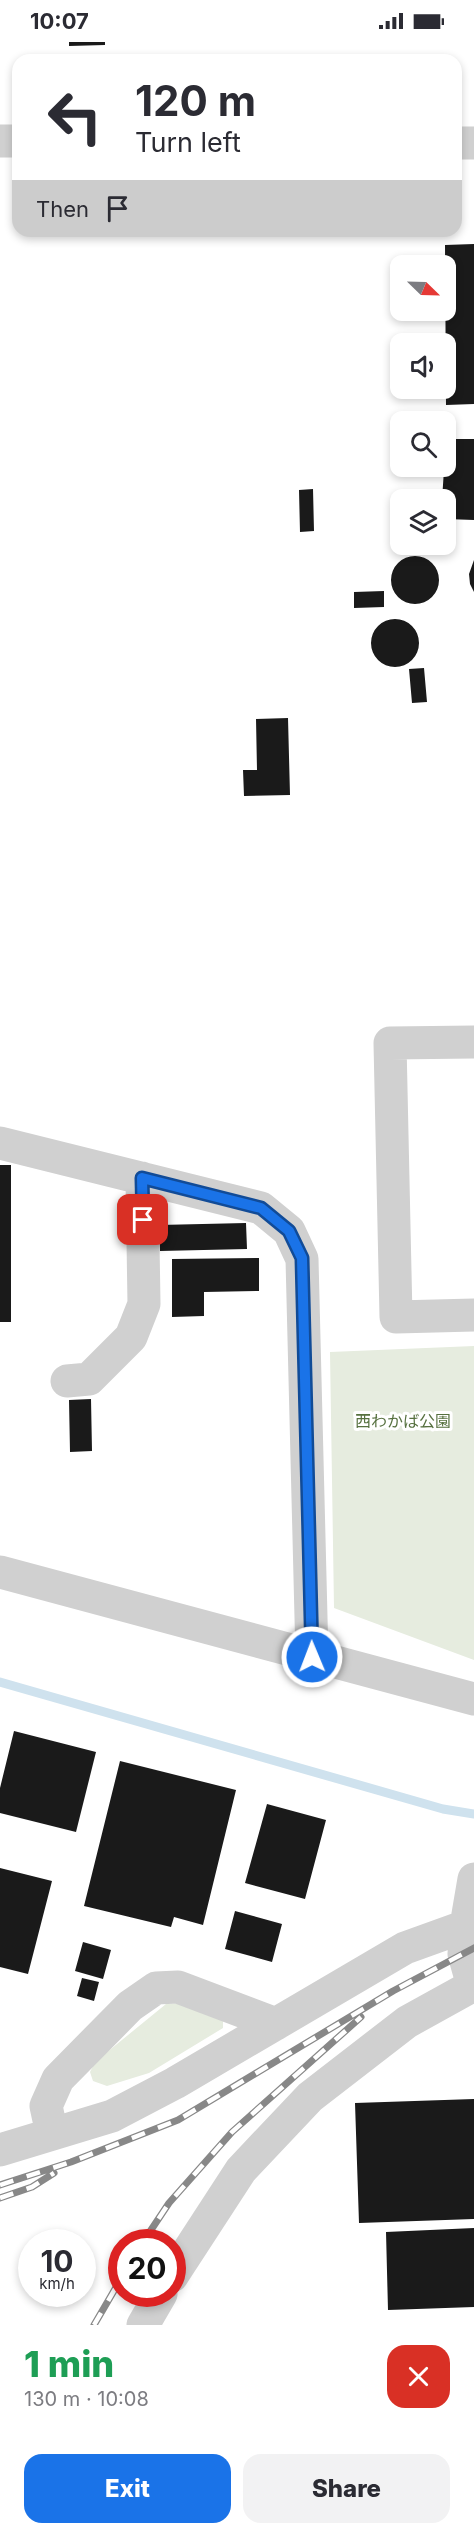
<!DOCTYPE html>
<meta charset="utf-8">
<style>
:root{--surface:#fff;--page:#f2f2f3;--text:#2b2b33;--muted:#7c7c81;--accent:#1a73e8}
body{margin:0;font-family:Inter,"Noto Sans JP",sans-serif;background:var(--page);color:var(--text);height:100vh;display:flex;flex-direction:column;font-size:22px;white-space:nowrap}
*{box-sizing:border-box;margin:0}
p{font-size:20px;color:var(--muted)}
.icon{flex:none;width:33px;height:33px;fill:none;stroke:currentColor;stroke-width:2;stroke-linecap:round;stroke-linejoin:round}
.map{position:relative;height:2283px;overflow:hidden}
.side{display:flex;flex-direction:column;background:var(--surface);flex:1}
.side>*{flex:none}
.guide{position:absolute;left:12px;top:12px;width:450px;height:183px;border-radius:18px;box-shadow:0 3px 9px #0003;background:#fff;color:var(--text);overflow:hidden}
.needle{width:39px;rotate:113deg}
.buttons{position:absolute;left:390px;top:213px;display:grid;gap:12px}
.buttons a{display:grid;place-items:center;width:66px;height:66px;border-radius:12px;background:var(--surface);box-shadow:0 3px 9px #0003;font-size:30px}
.speed{position:absolute;left:18px;top:2187px;display:flex;gap:12px;font-size:30px;font-weight:700;text-align:center}
.speed>*{display:grid;place-content:center;width:78px;height:78px;border-radius:50%;background:var(--surface);box-shadow:0 3px 9px #0003;line-height:1}
.speed small{font-size:15px;font-weight:400}
.speed .limit{border:9px solid #d22;background:#fff;color:#111}
.pin{position:absolute;display:grid;place-items:center;width:51px;height:51px;color:#fff;margin:-26px;border-radius:12px;box-shadow:0 3px 9px #0006}
.me{position:absolute;width:66px;margin:-33px;rotate:359deg;stroke-linejoin:round;filter:drop-shadow(0 0 4px #0008)}
.turn{display:flex;align-items:center;gap:21px;height:126px;padding:0 24px;font-size:27px}
.turn .icon{width:78px;height:78px;stroke-width:2.5}
.turn b{display:block;font-size:42px;line-height:51px}
.then{display:flex;align-items:center;height:57px;padding:0 24px;background:#0003;gap:12px;font-size:22px}
.round{display:grid;place-items:center;flex:none;width:63px;height:63px;border-radius:18px;background:var(--page)}
.headline{display:flex;align-items:center;justify-content:space-between;height:102px;padding:0 24px}
h1{font-size:36px;font-weight:800;line-height:45px;color:#1e9e55}
.button{display:flex;gap:12px;margin-top:auto;padding:12px 24px}
.button a{flex:1;height:69px;border-radius:18px;background:var(--accent);color:#fff;font-size:24px;font-weight:800;line-height:69px;text-align:center}
.button a+a{background:var(--page);color:var(--text)}
.status{display:flex;justify-content:space-between;align-items:center;height:42px;padding:0 30px;background:var(--surface);direction:ltr}
.status svg{height:16px;fill:currentColor}
.map>svg:first-child{display:block}
</style>
<div class="status"><b>10:07</b><svg viewBox="0 0 49 12"><path d="M0 12V9h3v3zM5 12V6h3v6zM10 12V3h3v9zM15 12V0h3v12zM26 1h20v11H26zM47 4h2v5h-2z"/></svg></div>
<div class="map">
<svg width="474" height="2283" viewBox="0 0 474 2283">
<rect width="100%" height="100%" fill="#fff"/>
<!-- green -->
<path fill="#e6ecdf" d="M474 1304V1618L334 1566 330 1310Z
M188 1961 223 1977V1986L149 2031 107 2044 93 2039 90 2030 95 2020 166 1962Z"/>
<g fill="none" stroke-linecap="round" stroke-linejoin="round">
<!-- stream -->
<path stroke="#cfe2ee" stroke-width="9" d="M0 1640 443 1767 474 1772"/>
</g>
<!-- building -->
<path fill="#1a1a1a" d="M69 0H105V3L69 4Z
M474 202V362L446 363 445 203Z
M446 397H474V478L446 477V458H442Z
M313 447 314 489 300 490 299 448Z
M391 538a24 24 0 1 1 48 0a24 24 0 1 1-48 0Z
M474 518V550L470 542 469 532Z
M384 549V565L354 566V550Z
M371 601a24 24 0 1 1 48 0a24 24 0 1 1-48 0Z
M424 626 427 660 412 661 409 627Z
M288 676 290 753 244 754 243 728H257L256 677Z
M0 1123H11V1280H0Z
M246 1181 247 1207 160 1209 159 1183Z
M259 1216V1249L204 1250V1274L172 1275V1217Z
M91 1357 92 1409 70 1410 69 1358Z
M14 1689 96 1710 76 1790 0 1771V1746Z
M120 1719 236 1748 203 1883 174 1875 171 1885 84 1864Z
M267 1762 326 1778 305 1857 245 1841Z
M0 1826 52 1839 28 1932 0 1925Z
M235 1869 282 1882 272 1920 225 1907Z
M83 1900 111 1908 103 1937 75 1929Z
M82 1936 99 1940 94 1959 77 1954Z
M474 2057V2177L359 2181 355 2061Z
M474 2186V2265L388 2268 386 2190Z"/>
<g fill="none" stroke-linecap="round" stroke-linejoin="round">
<!-- minor -->
<path stroke="#d0d0d0" stroke-width="33" d="M0 99H18
M456 101H474
M474 1000 390 1001 396 1275 474 1273
M0 1101 261 1166 289 1189 302 1217 312 1615
M67 1339 89 1337 131 1295 144 1262 142 1136
M0 1530 474 1657
M473 1944 464 1912 466 1884 474 1837
M52 2092 46 2064 58 2037 130 1964 156 1946 178 1945 276 1982
M0 2108 112 2074 175 2041 405 1906 466 1884
M172 2234 241 2128 310 2055 407 1980 474 1943
M143 2283 161 2252"/>
<!-- rail casing -->
<g stroke="#888" stroke-width="7">
<path id="rail" d="M0 2143 71 2120 178 2078 393 1949 474 1906
M0 2156 32 2145 54 2131
M143 2200 169 2161 232 2090 361 1975
M94 2283 122 2235"/>
</g>
<!-- rail -->
<use href="#rail" stroke="#fff" stroke-width="4.5" stroke-dasharray="14" stroke-linecap="butt"/>
</g>
<g fill="none" stroke-linecap="round" stroke-linejoin="round">
<!-- route casing -->
<g stroke="#114b97" stroke-width="15">
<path id="route" d="M143 1178 142 1136 261 1166 289 1189 302 1216 312 1615"/>
</g>
<!-- route -->
<use href="#route" stroke="#1a73e8" stroke-width="10"/>
</g>
<g text-anchor="middle" dominant-baseline="central" stroke-width="6" stroke-linejoin="round" paint-order="stroke">
<!-- park labels -->
<g font-size="16" fill="#56703f" stroke="#fff">
<text x="403" y="1379">西わかば公園</text>
</g>
</g>
</svg>
<div class="buttons">
<a><svg class="needle" viewBox="-14 -14 28 28"><path d="M0-13l5 13h-10z" fill="#e53935"/><path d="M0 13l5-13h-10z" fill="#7c7c81"/></svg></a>
<a><svg class="icon" aria-label="sound" viewBox="0 0 24 24"><path d="M4 9h4l5-4v14l-5-4H4zM17 9q2 3 0 6"/></svg></a>
<a><svg class="icon" aria-label="search" viewBox="0 0 24 24"><circle cx="10" cy="10" r="6"/><path d="M15 15l6 6"/></svg></a>
<a><svg class="icon" aria-label="layers" viewBox="0 0 24 24"><path d="M12 4l9 5-9 5-9-5zM3 14l9 5 9-5"/></svg></a>
</div>
<div class="speed"><div>10<small>km/h</small></div><div class="limit">20</div></div>
<div class="pin" style="left:143px;top:1178px;background:#d93025"><svg class="icon" aria-label="arrive" viewBox="0 0 24 24"><path d="M6 21V4h12l-3 4 3 4H6"/></svg></div>
<svg class="me" style="left:312px;top:1615px" viewBox="-20 -20 40 40"><circle r="17" fill="#1a73e8" stroke="#fff" stroke-width="3"/><path d="M0-11L8 9 0 5-8 9z" fill="#fff"/></svg>
<div class="guide">
<div class="turn"><svg class="icon" aria-label="left" viewBox="0 0 24 24"><path d="M17 20v-9H6M10 6l-5 5 5 5"/></svg><div><b>120 m</b>Turn left</div></div>
<div class="then">Then<svg class="icon" aria-label="arrive" viewBox="0 0 24 24"><path d="M6 21V4h12l-3 4 3 4H6"/></svg></div>
</div>
</div>
<section class="side">
<div class="headline"><div><h1>1 min</h1><p>130 m · 10:08</p></div><a class="round" style="background:#d93025;color:#fff"><svg class="icon" aria-label="close" viewBox="0 0 24 24"><path d="M6 6l12 12M18 6L6 18"/></svg></a></div>
<div class="button"><a>Exit</a><a>Share</a></div>
</section>
